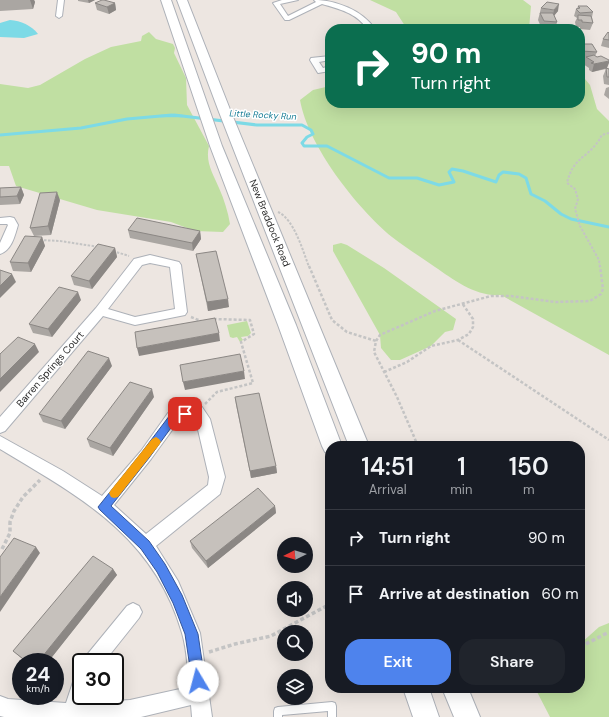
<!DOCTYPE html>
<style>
:root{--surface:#171b24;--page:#20242c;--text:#f1f3f6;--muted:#9ea1a6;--line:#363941;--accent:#4e83ed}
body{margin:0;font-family:"DM Sans",sans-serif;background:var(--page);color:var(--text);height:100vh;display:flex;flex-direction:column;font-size:15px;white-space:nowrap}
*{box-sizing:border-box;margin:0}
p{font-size:13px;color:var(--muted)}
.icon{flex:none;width:22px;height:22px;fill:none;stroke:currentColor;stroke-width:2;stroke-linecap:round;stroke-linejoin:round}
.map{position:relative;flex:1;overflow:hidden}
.side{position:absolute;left:325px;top:441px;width:260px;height:252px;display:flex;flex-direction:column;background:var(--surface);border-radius:16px;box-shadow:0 4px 16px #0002}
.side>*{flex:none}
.top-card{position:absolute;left:325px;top:24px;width:260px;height:84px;border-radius:16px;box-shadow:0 4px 16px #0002;background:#0b6e4f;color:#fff;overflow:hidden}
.needle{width:26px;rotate:265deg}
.tools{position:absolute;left:277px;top:537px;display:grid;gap:8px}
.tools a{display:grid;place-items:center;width:36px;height:36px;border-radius:50%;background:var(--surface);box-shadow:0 4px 16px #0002;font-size:20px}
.speed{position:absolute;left:12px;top:653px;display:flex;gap:8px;font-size:20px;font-weight:700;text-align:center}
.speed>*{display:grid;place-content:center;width:52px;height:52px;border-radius:50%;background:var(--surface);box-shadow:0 4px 16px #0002;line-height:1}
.speed small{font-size:10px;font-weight:400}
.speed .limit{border:2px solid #111;border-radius:6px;background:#fff;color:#111}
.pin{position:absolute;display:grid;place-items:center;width:34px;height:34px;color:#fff;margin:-17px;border-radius:8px;box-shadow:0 2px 6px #0006}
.me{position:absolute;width:44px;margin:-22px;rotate:352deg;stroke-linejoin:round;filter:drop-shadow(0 0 3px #0008)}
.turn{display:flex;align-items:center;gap:14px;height:84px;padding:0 20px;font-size:18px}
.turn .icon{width:52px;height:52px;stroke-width:2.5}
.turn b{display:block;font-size:28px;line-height:34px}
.eta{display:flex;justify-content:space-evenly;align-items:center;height:68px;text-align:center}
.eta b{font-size:24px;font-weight:600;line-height:28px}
.primary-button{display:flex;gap:8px;margin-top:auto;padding:8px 20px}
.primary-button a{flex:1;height:46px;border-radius:16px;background:var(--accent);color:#fff;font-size:16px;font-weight:600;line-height:46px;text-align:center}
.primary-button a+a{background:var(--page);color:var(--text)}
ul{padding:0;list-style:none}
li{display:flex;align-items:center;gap:12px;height:56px;padding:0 20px;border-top:1px solid var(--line)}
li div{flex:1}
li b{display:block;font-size:15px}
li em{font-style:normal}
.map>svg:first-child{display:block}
</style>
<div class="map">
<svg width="609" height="717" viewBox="0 0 609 717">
<rect width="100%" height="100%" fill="#ede6e1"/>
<!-- green -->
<path fill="#c0dfa2" d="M370 0H523L531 6 529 29H407L396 12Z
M149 32 156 39 173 44 175 48 174 53 186 78 187 105 209 146C205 162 213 174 219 188 224 199 228 212 230 224L223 232 195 231 171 222 97 210 16 186 9 166H0V84L28 88 40 85 85 59 111 47 141 41 142 36Z
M580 73 590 85 597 109 609 121V355L501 295C476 297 454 280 435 267 421 257 406 248 392 237 357 208 308 146 300 100L313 90 330 86V103H580Z
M341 243 347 245 384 268 456 319 453 330 445 332 431 346 400 360H391L381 348 380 335 333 251V245Z
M247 321 251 333 248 336 241 337 243 340 240 342 237 337 233 338 230 337 227 325Z
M609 623V717H550L535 688H580V644L599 627Z"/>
<!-- water -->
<path fill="#7ddae6" d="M10 20C21 21 31 25 38 34L24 38 0 37V23Z"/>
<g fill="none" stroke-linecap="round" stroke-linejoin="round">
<!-- stream-far1 -->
<path stroke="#7ddae6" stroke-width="2.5" d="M161 116H182"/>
<!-- stream -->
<path stroke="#7ddae6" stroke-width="3" d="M174 115 257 125H302L311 130 313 134 307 137 302 143 304 146H327L389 178H417L439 185 454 182 449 172 452 169 463 171 496 182 499 175 503 172 519 174 526 178 531 194 545 201 561 214 571 219 609 227
M0 135 81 128 127 119 172 115"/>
<!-- lane casing -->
<g stroke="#adb1b8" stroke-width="2">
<path id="lane" d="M332 702 335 703 336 706V717H328V711L282 715V717H274V711L275 708 278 707Z"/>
</g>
<!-- street casing -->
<g stroke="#adb1b8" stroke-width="2">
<path id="street" d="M58 0H64L62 16 59 18 56 16Z
M282 0H298L280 4 288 16 316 2 314 0C336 0 362 10 375 29H367C357 13 339 9 322 4L289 20H285L273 3Z
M330 56V60L319 62 323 68 330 66V71L318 73 310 60 311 58Z
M10 217 14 218 18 225C15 235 12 250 0 254V243L8 225 7 224H0V218Z
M150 255 179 262 181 265 187 312 185 315 135 325 103 316 5 431 0 433V417L96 308 134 259ZM150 263 170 267 175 309 135 317 108 309 142 265Z
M197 405 202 407 210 419 225 477 220 494 156 546 178 581 200 633 212 717H192L191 705 141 717H4L0 716V696L8 699 66 703 74 679 81 677V696H87L85 703 130 700 189 687C188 669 187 650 182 633 154 536 80 497 0 449V436L63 471 102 496 141 451 168 413ZM194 417 196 421 209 477 208 485 146 534 114 505 151 459 178 422Z
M133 603 139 606 142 612 139 618 104 662H83L86 656 127 606Z"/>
</g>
<!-- secondary casing -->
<g stroke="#adb1b8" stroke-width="2">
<path id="secondary" d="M161 0H171L222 146 296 325 342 446H330V454L325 452 322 446 278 325 210 146Z
M177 0H187L231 112 369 446H349L219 112Z
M403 688H429L439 717H413Z
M442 688H468L480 717H454Z"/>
</g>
<!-- path-far2 -->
<path stroke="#c4c4c4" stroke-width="2" stroke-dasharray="2.5 1.5" stroke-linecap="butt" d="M278 212C294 219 303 251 309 267
M40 240 60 241 99 247
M113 251 129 256
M600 267 599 260 580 226 575 209 578 199 575 189 567 183C573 158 584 160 597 143 599 141 600 138 602 135L609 133"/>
<!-- path-far1 -->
<path stroke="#c4c4c4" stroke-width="2.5" stroke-dasharray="3 2" stroke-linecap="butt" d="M309 266 332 320 347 332 376 341
M191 317 201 321
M458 340 609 440
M384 372 407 362 431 346 458 340 469 334 473 327V319L462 303
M205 404 217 392 253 383 241 342 254 334 250 320 214 319
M418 446 397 397 374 352 376 341 380 335 435 311 491 296H511L555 302 590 301 601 294 603 289 600 266"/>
<!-- path -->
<path stroke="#c4c4c4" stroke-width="3.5" stroke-dasharray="4 2.5" stroke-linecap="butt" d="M2 549 10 533V522L14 511 23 497 40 480
M580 647 609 632
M209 652 235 644 271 636 330 604
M476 691 483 688"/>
<!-- lane -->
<use href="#lane" fill="#fff" fill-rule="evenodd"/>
<!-- street -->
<use href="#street" fill="#fff" fill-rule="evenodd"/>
<!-- secondary -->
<use href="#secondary" fill="#fff" fill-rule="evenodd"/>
</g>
<!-- wall -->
<path fill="#aaa6a2" d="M0 0H34L35 2 33 9 0 11Z
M78 0H95L89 3 78 1Z
M95 3H115L116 10 109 14 97 10Z
M578 6 593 12 592 17 593 23 590 30 580 29V27H576L575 22 577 18 574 16 576 9H577Z
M541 8 558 11 554 16 557 22 556 26 562 29H542L538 20Z
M609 33V48L601 46 603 39Z
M580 44 597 52 595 56 607 68 609 69V85L604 84 603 76 606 69 592 72 589 70V68L583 64 585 59H580Z
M609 87V99L604 95 606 88Z
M21 187 24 195 20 204 0 205V188Z
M60 200 51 235 34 236 30 228Z
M128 230 200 231 201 239 193 251 130 238Z
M42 237 45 246 31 272 13 271 10 262Z
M115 248 117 257 92 289 74 285 71 276Z
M196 254 229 307 208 311Z
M81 300 52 337 33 333 29 324Z
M112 366 65 429 43 422 39 414Z
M154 397 113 456 90 447 87 439Z
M235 397 276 466 277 473 251 478 236 405Z
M275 506 276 513 208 568 192 548 190 541Z
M113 569 117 575 48 662H26L13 651Z"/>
<!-- shaded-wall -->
<path fill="#8b8784" d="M30 0H34L35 2 33 9Z
M88 0H95L89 3Z
M115 3 116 10 109 14 107 7Z
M559 4 558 11 552 18 554 10Z
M609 61V63L607 68 592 72 594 64Z
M21 187 24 195 20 204 17 196Z
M57 192 60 200 51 235 48 226Z
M200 231 201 239 193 251 192 243Z
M42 237 45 246 31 272 28 263Z
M115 248 117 257 92 289 89 281Z
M12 274 16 282 0 298V286Z
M78 292 81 300 52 337 48 329Z
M228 299 229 307 208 311 207 302Z
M219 333 220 341 139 356 137 348Z
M35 344 39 352 0 392V379Z
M109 358 112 366 65 429 61 421Z
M244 371 245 379 185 390 183 382Z
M152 389 154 397 113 456 110 448Z
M276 466 277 473 251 478 250 471Z
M275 506 276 513 208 568 206 561Z
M36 547 40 553 0 612V597Z
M113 569 117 575 48 662H38Z"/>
<!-- building -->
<path fill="#c6c1bc" stroke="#8b8784" d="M102 0H104L115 3 107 7 95 3Z
M547 2 559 4 554 10 541 8Z
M578 6H587L593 12 580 13 576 9 580 8Z
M540 13H553L557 22 544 21Z
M578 15 591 16 593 23 582 22V20H578Z
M549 26H558L562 29H551Z
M608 32 609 33V40L603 39Z
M580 44H592L597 52 581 51 580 49Z
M594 55 597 57 601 56 609 60V61L594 64 591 63 594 62 586 57Z
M606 68 609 69V77H607Z
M21 187 17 196 0 197V188Z
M57 192 48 226 30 228 40 193Z
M137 218 200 231 192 243 128 230Z
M25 236 42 237 28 263 10 262Z
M98 244 115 248 89 281 71 276Z
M216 251 228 299 207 302 196 254Z
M0 270 12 274 0 286Z
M59 287 78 292 48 329 29 324Z
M215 318 219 333 137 348 135 332Z
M18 337 35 344 0 379V354Z
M88 351 109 358 61 421 39 414Z
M240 354 244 371 183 382 180 365Z
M130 382 152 389 110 448 87 439Z
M259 393 276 466 250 471 235 397Z
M258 488 275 506 206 561 190 541Z
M14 538 36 547 0 597V557Z
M93 556 113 569 38 662H27L13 651Z"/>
<!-- route -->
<path fill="#4e83ed" stroke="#33559a" d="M185 410 189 411 190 414 189 417 176 421 149 458 111 506 149 541 165 564 182 595 198 634 205 681 203 686 198 688 194 686 192 681 185 634 173 603 157 572 141 549 100 510 98 507 142 452 170 415Z"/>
<!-- slow -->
<path fill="#f59e0b" d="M156 437 159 439 161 442 159 445 118 497 114 498 111 497 109 493 111 490 152 439Z"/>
<g text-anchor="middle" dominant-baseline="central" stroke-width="3" stroke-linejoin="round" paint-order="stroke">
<!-- far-water labels -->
<g font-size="9" font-style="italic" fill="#187d96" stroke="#fff">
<text transform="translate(263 115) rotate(3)">Little Rocky Run</text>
</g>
<!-- street labels -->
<g font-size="10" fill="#2d2d2d" stroke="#fff">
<text transform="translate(270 223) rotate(68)">New Braddock Road</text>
<text transform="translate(50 369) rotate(-49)">Barren Springs Court</text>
</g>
</g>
</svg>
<div class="tools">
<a><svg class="needle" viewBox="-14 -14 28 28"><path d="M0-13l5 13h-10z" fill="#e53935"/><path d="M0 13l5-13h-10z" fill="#9ea1a6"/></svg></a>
<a><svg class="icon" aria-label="sound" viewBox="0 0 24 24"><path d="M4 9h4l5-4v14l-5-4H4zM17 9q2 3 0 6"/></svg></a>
<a><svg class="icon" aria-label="search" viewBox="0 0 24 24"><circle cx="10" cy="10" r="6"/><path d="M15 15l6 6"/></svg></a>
<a><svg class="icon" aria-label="layers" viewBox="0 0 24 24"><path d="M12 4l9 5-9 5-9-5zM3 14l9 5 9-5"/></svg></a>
</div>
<div class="speed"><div>24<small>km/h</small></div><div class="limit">30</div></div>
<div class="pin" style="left:185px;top:414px;background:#d93025"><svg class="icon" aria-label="arrive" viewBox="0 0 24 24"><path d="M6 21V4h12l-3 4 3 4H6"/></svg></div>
<svg class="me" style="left:198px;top:681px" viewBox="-20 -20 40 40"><circle r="19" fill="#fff"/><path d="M0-13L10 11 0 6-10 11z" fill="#4e83ed"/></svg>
<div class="top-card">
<div class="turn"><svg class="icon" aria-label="right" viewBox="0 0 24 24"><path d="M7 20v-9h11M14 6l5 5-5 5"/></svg><div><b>90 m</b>Turn right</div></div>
</div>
<section class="side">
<div class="eta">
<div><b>14:51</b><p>Arrival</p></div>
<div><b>1</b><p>min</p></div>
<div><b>150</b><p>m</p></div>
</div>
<ul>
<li><svg class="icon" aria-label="right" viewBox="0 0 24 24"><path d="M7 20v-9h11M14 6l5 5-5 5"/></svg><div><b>Turn right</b></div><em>90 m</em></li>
<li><svg class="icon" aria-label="arrive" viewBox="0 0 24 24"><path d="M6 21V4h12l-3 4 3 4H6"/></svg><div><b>Arrive at destination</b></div><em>60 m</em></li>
</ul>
<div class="primary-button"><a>Exit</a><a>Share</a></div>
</section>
</div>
